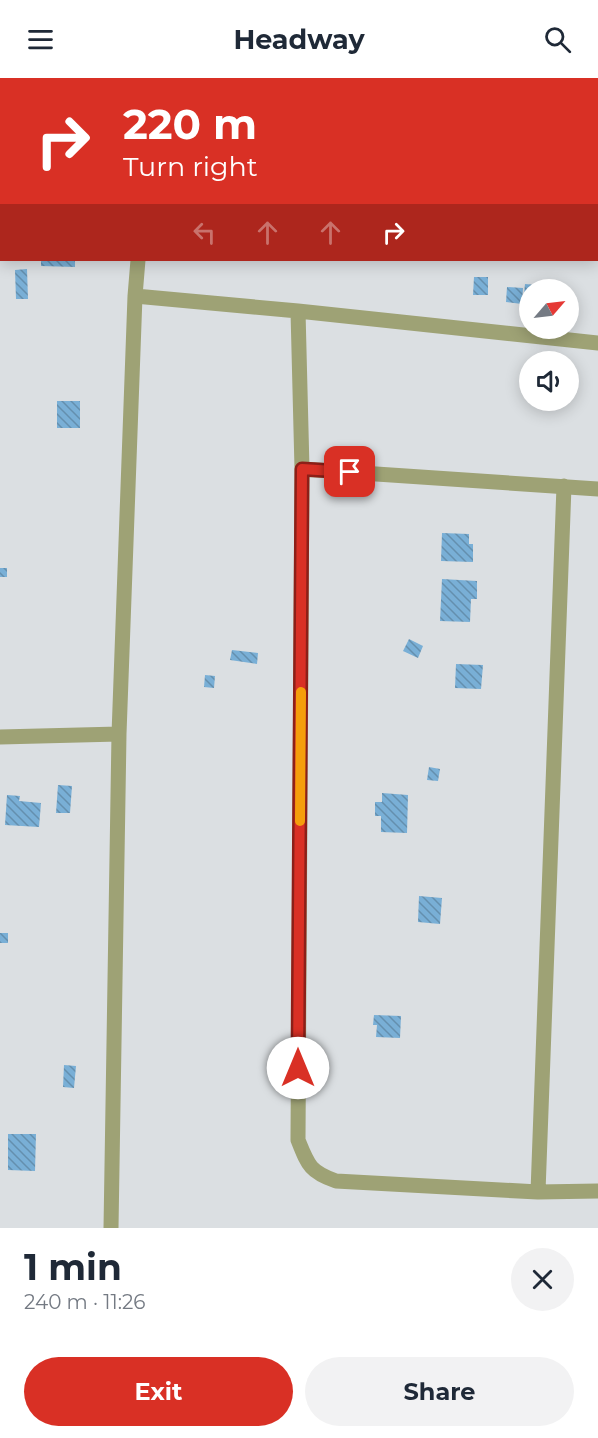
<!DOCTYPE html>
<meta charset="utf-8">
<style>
:root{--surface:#fff;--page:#f2f2f3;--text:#1f2937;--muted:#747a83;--accent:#d93025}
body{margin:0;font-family:Montserrat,sans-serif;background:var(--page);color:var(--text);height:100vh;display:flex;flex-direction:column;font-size:22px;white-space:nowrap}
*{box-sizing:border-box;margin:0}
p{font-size:20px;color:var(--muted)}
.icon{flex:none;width:33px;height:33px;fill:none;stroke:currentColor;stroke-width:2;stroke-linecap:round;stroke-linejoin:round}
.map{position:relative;height:1150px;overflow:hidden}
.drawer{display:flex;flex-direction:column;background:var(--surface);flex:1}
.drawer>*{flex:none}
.banner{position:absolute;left:0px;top:0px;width:598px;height:183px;box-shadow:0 3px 15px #0003;background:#d93025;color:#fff;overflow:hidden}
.needle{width:39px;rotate:62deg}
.buttons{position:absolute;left:519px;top:201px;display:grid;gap:12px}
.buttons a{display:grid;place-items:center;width:60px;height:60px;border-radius:50%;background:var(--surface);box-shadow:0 3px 15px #0003;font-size:30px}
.pin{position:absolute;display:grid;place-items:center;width:51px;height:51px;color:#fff;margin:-26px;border-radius:12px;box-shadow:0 3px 9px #0006}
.me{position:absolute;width:66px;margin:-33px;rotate:0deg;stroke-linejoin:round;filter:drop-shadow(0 0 4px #0008)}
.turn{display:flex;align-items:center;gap:21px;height:126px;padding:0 24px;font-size:27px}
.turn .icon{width:78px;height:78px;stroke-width:2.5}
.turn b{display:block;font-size:42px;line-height:51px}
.lanes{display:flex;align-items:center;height:57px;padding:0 24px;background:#0003;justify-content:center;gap:30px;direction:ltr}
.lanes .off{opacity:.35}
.round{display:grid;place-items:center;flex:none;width:63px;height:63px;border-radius:32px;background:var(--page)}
.overview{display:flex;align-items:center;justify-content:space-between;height:102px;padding:0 24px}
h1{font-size:36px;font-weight:700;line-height:45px}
.primary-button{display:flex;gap:12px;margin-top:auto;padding:12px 24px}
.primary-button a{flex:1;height:69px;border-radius:36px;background:var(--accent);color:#fff;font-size:24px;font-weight:700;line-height:69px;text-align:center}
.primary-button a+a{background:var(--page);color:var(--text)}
header{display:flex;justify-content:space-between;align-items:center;height:78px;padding:0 24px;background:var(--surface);font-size:27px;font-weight:700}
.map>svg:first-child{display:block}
</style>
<header><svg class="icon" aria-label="menu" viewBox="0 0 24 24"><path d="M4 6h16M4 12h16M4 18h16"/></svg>Headway<svg class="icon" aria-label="search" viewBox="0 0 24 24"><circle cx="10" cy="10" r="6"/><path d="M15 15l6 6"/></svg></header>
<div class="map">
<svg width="598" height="1150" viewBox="0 0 598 1150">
<defs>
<pattern id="building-back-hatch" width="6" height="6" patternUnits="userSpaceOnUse" patternTransform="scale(1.5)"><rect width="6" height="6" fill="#79afd6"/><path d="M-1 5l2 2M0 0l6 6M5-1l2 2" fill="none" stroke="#648fae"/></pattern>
</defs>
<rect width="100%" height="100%" fill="#dbdfe2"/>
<!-- building -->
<path fill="url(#building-back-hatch)" d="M41 182H75V189L41 188Z
M27 191 28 221H16L15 192Z
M474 199H488V217H473Z
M525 206 547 208V212H530V226H523Z
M507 209 523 210 522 226 506 224Z
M57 323H80V350H57Z
M442 455 469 456V466H473V484L441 483Z
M0 490H7V499H0Z
M442 501 477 503V521H471L470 544 440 543Z
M409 561 423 568 418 580 403 573Z
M232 572 258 575 257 586 230 582Z
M456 586 483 587 481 611 455 610Z
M205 597 215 598 214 610 204 609Z
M429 689 440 691 438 703 427 702Z
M58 707 72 708 70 735H56Z
M382 715 408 717 407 755 381 754V738H375V724H382Z
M7 717 20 718 19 723 41 725 39 749 5 747Z
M419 818 442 820 440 846 418 844Z
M0 855H8V865H0Z
M374 937 401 938 400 960 376 959 377 947H373Z
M64 987 76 988 74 1010 63 1009Z
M8 1056H36L35 1093 8 1092Z"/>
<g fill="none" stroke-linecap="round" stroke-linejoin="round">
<!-- lane -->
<path stroke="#9ea275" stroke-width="9" d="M336 2V0"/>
<!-- street -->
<path stroke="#9ea275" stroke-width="15" d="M154 2V0
M135 218 298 233 598 265
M298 233 302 391 298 1062C308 1087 310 1094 336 1103L538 1114 598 1113
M302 391 598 411
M0 659 119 656
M538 1114 564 408
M111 1150 119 656 135 218 138 182"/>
</g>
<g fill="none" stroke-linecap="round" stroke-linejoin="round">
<!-- route casing -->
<g stroke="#8d1f18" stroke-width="15">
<path id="route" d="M298 990 302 391 350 394"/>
</g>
<!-- route -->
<use href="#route" stroke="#d93025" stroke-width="10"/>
<!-- slow -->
<path stroke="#f59e0b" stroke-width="10" d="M300 743 301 614"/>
</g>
</svg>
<div class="buttons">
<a><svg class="needle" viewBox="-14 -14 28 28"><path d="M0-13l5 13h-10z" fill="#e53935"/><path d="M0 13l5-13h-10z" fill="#747a83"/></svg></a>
<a><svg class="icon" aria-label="sound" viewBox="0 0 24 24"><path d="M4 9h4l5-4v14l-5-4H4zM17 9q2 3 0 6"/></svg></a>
</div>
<div class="pin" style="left:350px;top:394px;background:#d93025"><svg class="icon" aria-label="arrive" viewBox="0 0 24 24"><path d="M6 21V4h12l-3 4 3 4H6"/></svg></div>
<svg class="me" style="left:298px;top:990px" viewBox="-20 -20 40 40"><circle r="19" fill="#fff"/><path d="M0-13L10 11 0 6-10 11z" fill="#d93025"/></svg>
<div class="banner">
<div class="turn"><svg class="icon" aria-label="right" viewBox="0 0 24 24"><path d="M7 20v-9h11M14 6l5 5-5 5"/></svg><div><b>220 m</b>Turn right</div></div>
<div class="lanes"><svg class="icon off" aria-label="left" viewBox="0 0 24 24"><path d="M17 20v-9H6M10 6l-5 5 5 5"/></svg><svg class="icon off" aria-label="ahead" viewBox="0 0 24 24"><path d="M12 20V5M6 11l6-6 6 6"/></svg><svg class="icon off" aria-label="ahead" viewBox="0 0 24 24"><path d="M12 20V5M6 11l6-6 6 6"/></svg><svg class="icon" aria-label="right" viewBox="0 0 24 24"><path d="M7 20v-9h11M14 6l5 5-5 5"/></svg></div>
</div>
</div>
<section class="drawer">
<div class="overview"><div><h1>1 min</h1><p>240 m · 11:26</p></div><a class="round"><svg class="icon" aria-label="close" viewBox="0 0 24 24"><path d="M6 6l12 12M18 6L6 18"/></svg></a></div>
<div class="primary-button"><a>Exit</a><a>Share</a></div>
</section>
